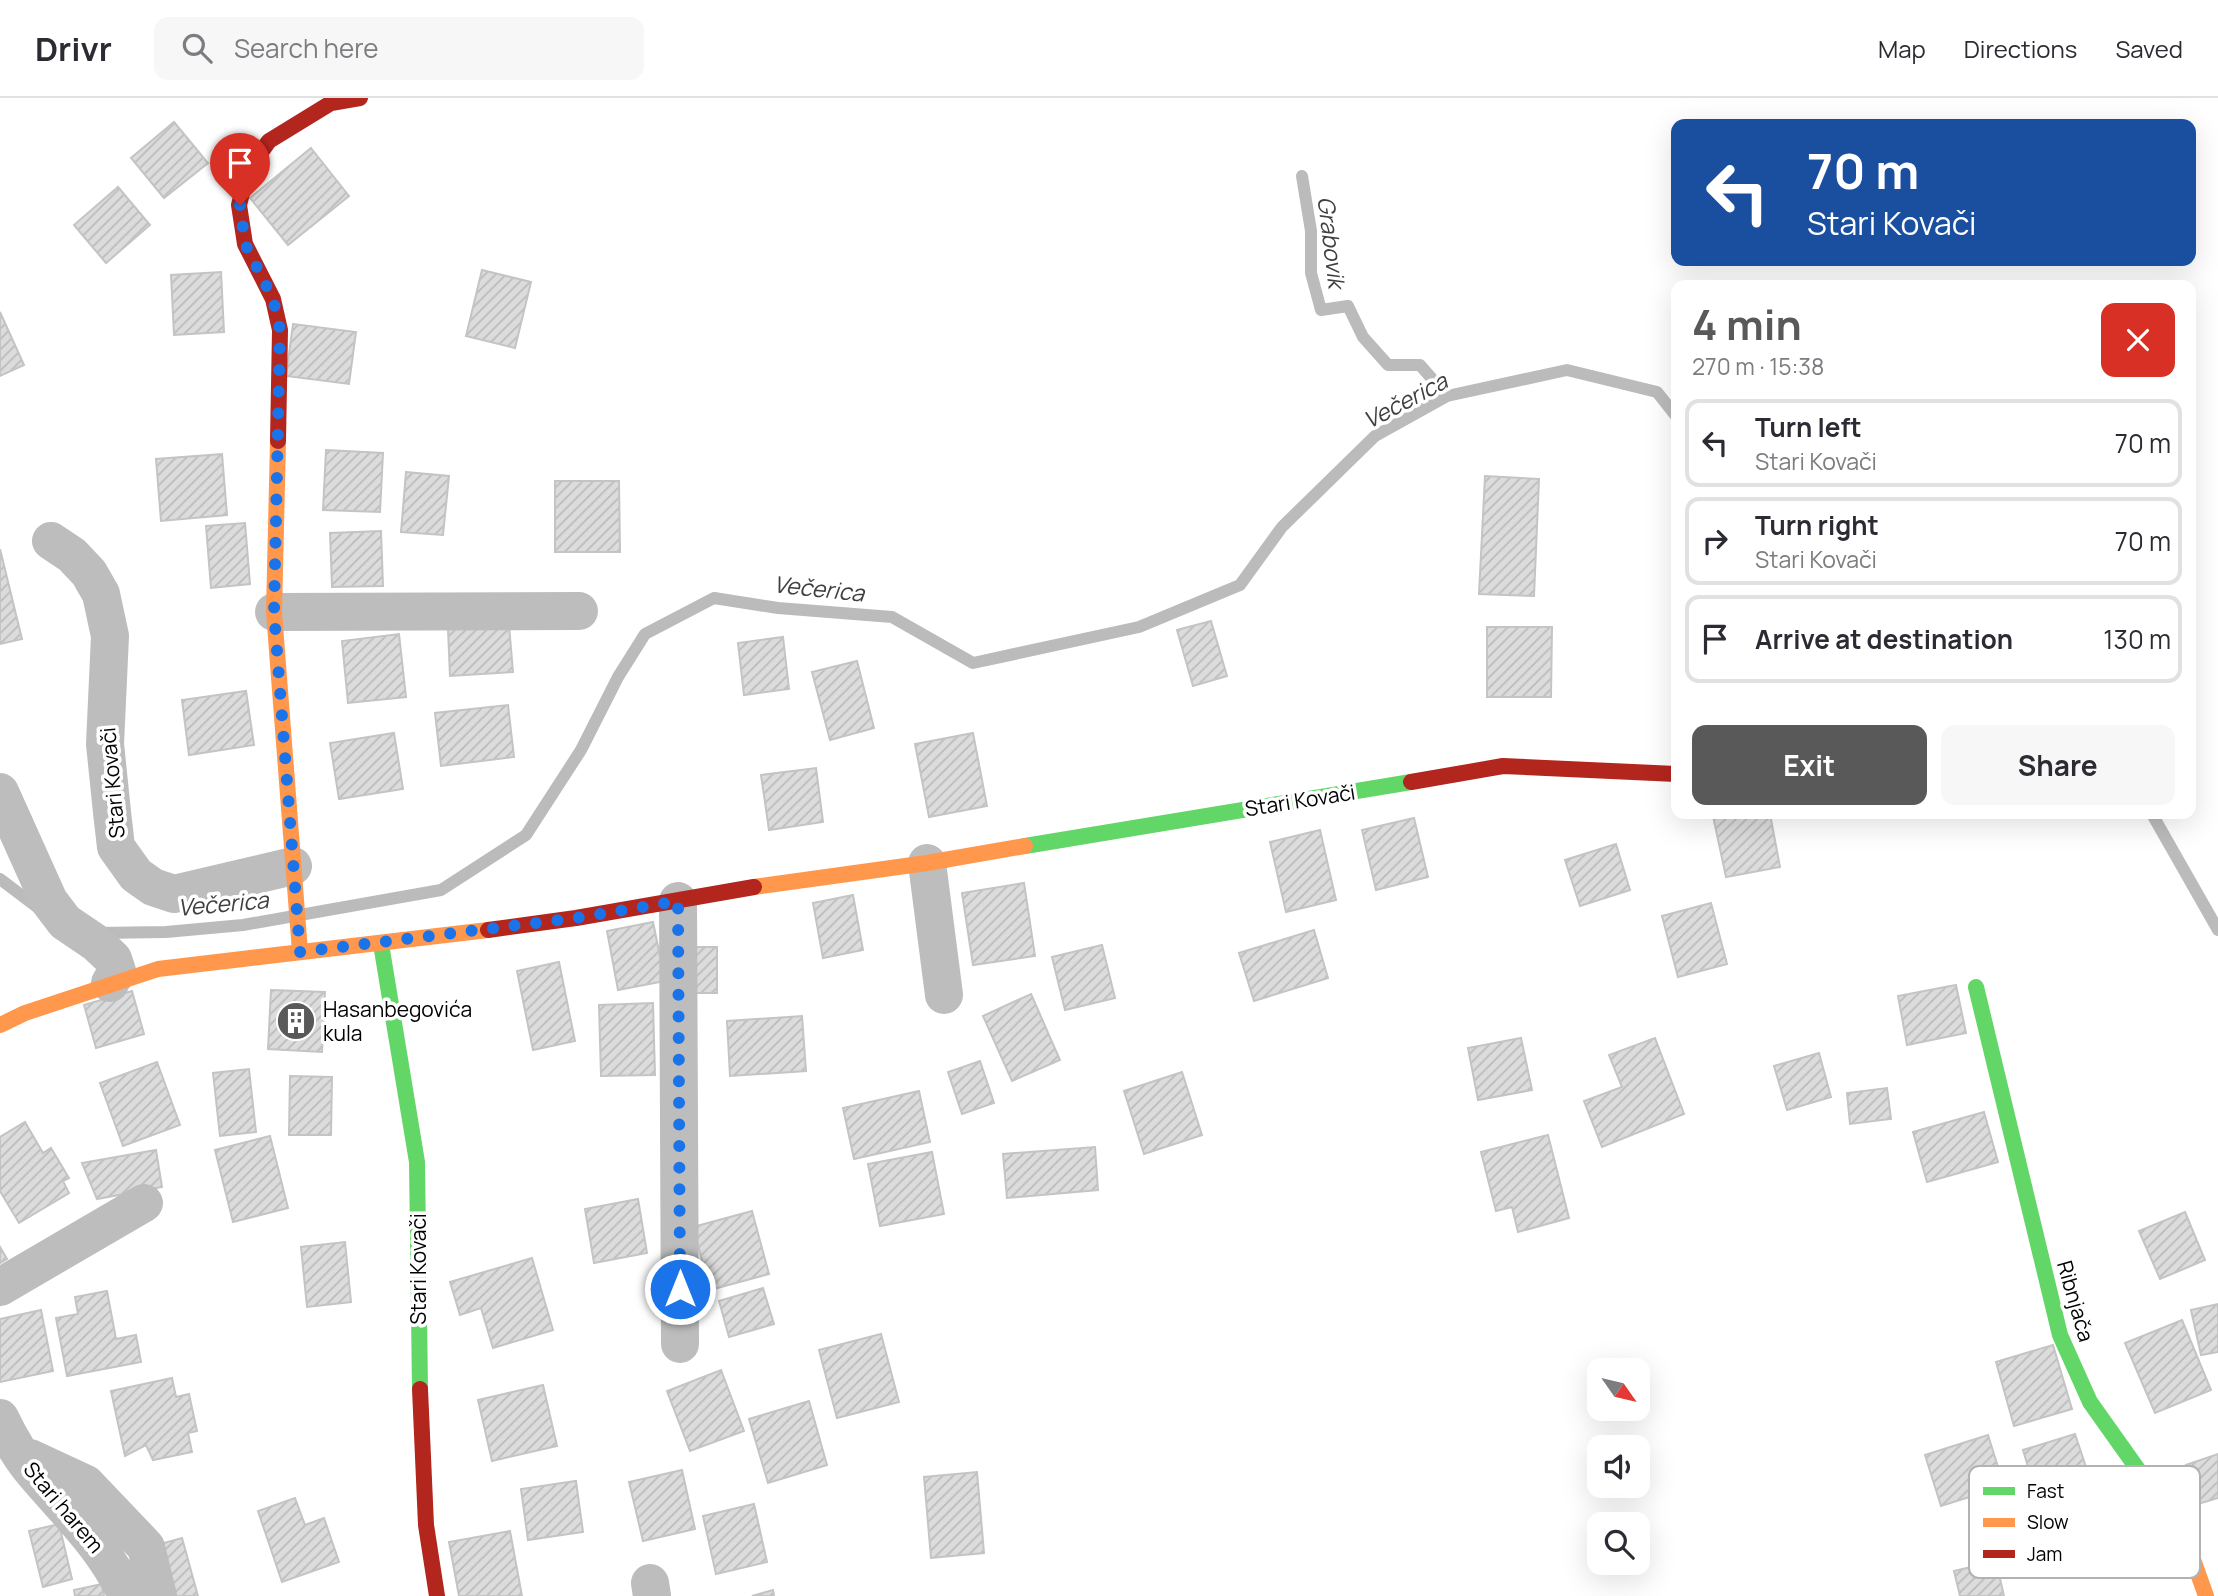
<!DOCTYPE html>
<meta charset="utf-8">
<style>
:root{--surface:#fff;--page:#f7f7f7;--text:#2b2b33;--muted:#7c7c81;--line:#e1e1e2;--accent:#595959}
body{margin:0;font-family:Manrope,sans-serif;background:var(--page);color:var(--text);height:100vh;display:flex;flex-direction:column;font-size:26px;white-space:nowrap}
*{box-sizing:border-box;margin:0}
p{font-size:23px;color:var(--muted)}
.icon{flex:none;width:38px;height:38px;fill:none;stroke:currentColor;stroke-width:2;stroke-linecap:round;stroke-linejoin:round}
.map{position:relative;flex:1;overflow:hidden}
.drawer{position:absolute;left:1671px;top:182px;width:525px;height:539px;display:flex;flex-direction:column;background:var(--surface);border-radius:14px;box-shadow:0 7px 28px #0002}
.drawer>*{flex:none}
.banner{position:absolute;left:1671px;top:21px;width:525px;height:147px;border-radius:14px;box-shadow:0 7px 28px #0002;background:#1a4fa0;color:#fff;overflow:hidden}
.needle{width:46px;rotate:124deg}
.tools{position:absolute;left:1587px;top:1260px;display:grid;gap:14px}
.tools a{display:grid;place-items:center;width:63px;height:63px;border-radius:14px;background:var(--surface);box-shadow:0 7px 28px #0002;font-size:35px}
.pin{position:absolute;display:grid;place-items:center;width:60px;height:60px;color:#fff;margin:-72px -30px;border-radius:50% 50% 50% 0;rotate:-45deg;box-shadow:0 0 7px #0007}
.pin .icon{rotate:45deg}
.me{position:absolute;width:77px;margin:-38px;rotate:0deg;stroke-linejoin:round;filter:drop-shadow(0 0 5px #0008)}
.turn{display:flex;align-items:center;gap:24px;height:147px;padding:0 21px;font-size:32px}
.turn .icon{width:91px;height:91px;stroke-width:2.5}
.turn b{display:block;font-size:49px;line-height:60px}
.round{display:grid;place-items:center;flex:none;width:74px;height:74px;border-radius:14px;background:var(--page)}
.overview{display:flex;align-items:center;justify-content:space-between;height:119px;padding:0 21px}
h1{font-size:42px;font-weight:700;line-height:52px;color:var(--accent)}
.button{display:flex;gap:14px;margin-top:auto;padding:14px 21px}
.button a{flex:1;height:80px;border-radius:14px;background:var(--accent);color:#fff;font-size:28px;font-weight:700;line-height:80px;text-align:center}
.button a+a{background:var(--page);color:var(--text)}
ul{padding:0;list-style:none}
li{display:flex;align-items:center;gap:21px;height:88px;margin:0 14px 10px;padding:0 7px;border:4px solid var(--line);border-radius:14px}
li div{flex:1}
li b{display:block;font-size:26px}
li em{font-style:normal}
header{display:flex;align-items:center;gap:42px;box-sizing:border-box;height:98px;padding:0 35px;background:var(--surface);border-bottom:2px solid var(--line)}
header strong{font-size:33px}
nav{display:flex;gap:38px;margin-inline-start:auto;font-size:24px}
.search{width:490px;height:63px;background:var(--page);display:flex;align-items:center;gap:18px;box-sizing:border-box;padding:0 24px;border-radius:14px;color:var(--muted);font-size:26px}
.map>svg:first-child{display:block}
</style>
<header>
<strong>Drivr</strong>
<div class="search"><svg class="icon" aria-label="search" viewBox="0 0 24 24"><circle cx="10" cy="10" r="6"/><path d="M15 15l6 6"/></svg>Search here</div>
<nav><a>Map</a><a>Directions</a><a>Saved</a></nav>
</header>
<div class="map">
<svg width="2218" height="1498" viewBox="0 0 2218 1498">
<defs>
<pattern id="building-hatch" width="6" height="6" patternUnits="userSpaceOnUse" patternTransform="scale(1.75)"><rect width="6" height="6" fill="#dcdcdc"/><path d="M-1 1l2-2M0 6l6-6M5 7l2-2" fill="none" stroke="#bbb"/></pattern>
</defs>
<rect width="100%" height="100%" fill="#fff"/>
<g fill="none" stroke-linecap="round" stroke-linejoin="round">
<!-- stream -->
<path stroke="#bbb" stroke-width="12" d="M1302 78 1311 133V175L1321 212 1348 208 1363 239 1388 267H1420L1447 298
M2152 716 2218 832
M0 781 41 812
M97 835 166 834 243 827 441 792 526 737 581 652 618 579 645 536 714 500 778 510 892 519 973 565 1139 529 1240 487 1282 429 1375 338 1447 298 1567 272 1657 294 1676 318"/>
</g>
<!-- building -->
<path fill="url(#building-hatch)" stroke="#c4c4c4" stroke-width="2" d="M174 24 208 65 164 100 131 60Z
M311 50 349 98 288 147 250 100Z
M118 89 150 127 106 165 74 127Z
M482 172 531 184 515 250 466 238Z
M221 174 224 234 174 237 171 177Z
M0 214 24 267 0 278Z
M293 226 356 234 349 286 286 278Z
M326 352 383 355 380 414 323 412Z
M222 356 227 417 161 423 156 361Z
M406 374 449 378 443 437 401 434Z
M1485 378 1539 381 1534 498 1479 496Z
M555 383H619L620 454H555Z
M245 425 250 486 211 490 206 428Z
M381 433 383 488 332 489 330 435Z
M0 451 22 541 0 546Z
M1211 523 1227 578 1193 588 1177 532Z
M509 527 513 574 450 578 448 531Z
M1487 529H1552L1551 599H1487Z
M399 536 406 599 348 605 342 543Z
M783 539 789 591 744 597 738 545Z
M857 563 874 630 830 642 812 574Z
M246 593 254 647 189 657 182 602Z
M508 607 514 659 441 668 435 615Z
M394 635 403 691 339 701 330 645Z
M973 635 987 708 929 719 915 646Z
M816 670 823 724 769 732 761 677Z
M1723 716H1770L1780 769 1726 779 1713 718Z
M1414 720 1428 779 1376 792 1362 732Z
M1320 732 1336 802 1286 814 1270 744Z
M1616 746 1630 792 1580 808 1565 762Z
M1024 785 1035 858 973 867 962 795Z
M853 797 863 852 823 860 813 805Z
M1711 805 1727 866 1678 879 1662 818Z
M653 824 665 883 618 892 607 833Z
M1314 832 1328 880 1254 903 1239 855Z
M1102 847 1115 900 1065 912 1052 859Z
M689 849H717V895H689Z
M559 864 575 943 533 952 517 873Z
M1956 887 1966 935 1907 947 1898 898Z
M271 892 325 894 322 954 268 951Z
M132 893 144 936 96 950 84 907Z
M1031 896 1060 962 1012 983 983 918Z
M653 905 655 977 601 978 599 907Z
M802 918 806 973 730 978 727 923Z
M1521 940 1532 992 1478 1002 1468 950Z
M1655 940 1684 1016 1602 1049 1584 1003 1622 989 1609 957Z
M1819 955 1831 999 1787 1012 1774 968Z
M980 963 994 1005 962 1016 948 974Z
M157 964 180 1027 123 1048 100 985Z
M249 971 256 1034 220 1038 213 975Z
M1182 974 1202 1037 1144 1056 1124 993Z
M290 978 332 979 331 1037H289Z
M1887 990 1891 1021 1850 1026 1847 995Z
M919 993 930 1044 854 1061 843 1010Z
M1984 1014 1998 1064 1927 1084 1913 1034Z
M25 1024 43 1055 51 1050 69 1080 63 1083 69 1095 19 1125 0 1093V1039Z
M1548 1037 1569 1120 1518 1134 1512 1109 1496 1113 1481 1054Z
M270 1038 288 1110 233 1124 215 1052Z
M1095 1049 1098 1092 1007 1100 1003 1056Z
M156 1052 162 1089 97 1101 82 1065Z
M932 1054 944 1116 880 1128 868 1066Z
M638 1101 647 1155 594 1165 585 1111Z
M752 1113 769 1176 710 1192 693 1129Z
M2185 1114 2205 1162 2160 1181 2139 1133Z
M345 1144 351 1204 307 1209 301 1149Z
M0 1149 7 1161 0 1165Z
M532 1160 553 1232 493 1250 481 1210 460 1217 450 1184Z
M763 1190 774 1226 729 1239 719 1203Z
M107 1193 116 1241 136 1237 141 1264 67 1278 56 1220 78 1216 75 1199Z
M2218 1206V1254L2201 1257 2191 1212Z
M41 1212 53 1273 0 1284V1221Z
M2182 1222 2211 1292 2155 1315 2125 1245Z
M881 1236 899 1304 837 1320 819 1252Z
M2053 1247 2072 1311 2014 1328 1996 1264Z
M721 1272 744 1333 690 1353 667 1293Z
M172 1280 176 1299 189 1296 197 1333 188 1335 192 1354 153 1362 146 1347 125 1358 111 1293Z
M543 1287 557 1348 492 1363 478 1302Z
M809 1303 827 1367 768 1385 749 1321Z
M2075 1336 2087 1372 2034 1389 2023 1352Z
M1988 1337 2004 1388 1941 1408 1925 1357Z
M2218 1356V1400L2198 1406 2186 1367Z
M682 1372 695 1431 643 1443 629 1384Z
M977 1374 984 1455 931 1460 924 1379Z
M576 1383 583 1434 528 1442 521 1391Z
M295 1400 305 1427 324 1420 339 1464 282 1484 258 1413Z
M754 1406 767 1464 716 1476 703 1418Z
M59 1426 72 1481 43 1489 29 1433Z
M510 1433 522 1498H459L449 1444Z
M182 1440 198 1498H171L157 1447Z
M1996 1463 2004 1498H1960L1954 1473Z
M102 1486 104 1498H75L74 1492Z
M773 1492 774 1498H752Z"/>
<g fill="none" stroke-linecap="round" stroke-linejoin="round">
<!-- street -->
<path stroke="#bdbdbd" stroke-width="38" d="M51 443 72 457 89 475 101 496 110 538 105 646 112 714 116 749 136 777 153 789 174 796 293 768
M274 514 579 513
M0 694 49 803 65 824 96 845 113 861 117 873 110 885
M927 765 944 897
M678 803 680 1246
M0 1189 144 1105
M0 1320C9 1339 21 1360 35 1376 69 1416 105 1449 127 1498
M30 1360 86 1386 146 1449 158 1498
M650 1485 652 1498"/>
<!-- fast -->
<path stroke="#63d668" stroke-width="16" d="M1025 748 1411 684
M381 846 417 1064 420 1291
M1976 889 2060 1237 2090 1304 2171 1418"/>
<!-- slow -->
<path stroke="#ff974d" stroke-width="16" d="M278 343 274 514 300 854
M754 789 927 765 1025 748
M0 927 25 915 158 871 488 832
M2171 1418 2185 1439 2206 1498"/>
<!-- jam -->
<path stroke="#b3261e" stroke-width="16" d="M278 343 280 232 273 201 245 146 239 107 248 72 269 43 331 5 360 0
M1411 684 1503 668 1676 676
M488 832 576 820 754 789
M420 1291 426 1427 437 1498"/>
</g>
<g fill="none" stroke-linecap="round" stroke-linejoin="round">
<!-- route -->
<path stroke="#1a73e8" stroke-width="12" stroke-dasharray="0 21.6" d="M240 107 245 146 273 201 280 232 274 514 300 854 576 820 678 803 680 1191"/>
</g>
<!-- icons -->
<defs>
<g id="building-disc" transform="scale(2.0125)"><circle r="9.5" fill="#595959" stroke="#fff"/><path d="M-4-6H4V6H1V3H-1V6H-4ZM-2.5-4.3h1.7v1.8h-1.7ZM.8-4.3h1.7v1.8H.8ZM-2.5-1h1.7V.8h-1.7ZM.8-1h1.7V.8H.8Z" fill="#fff"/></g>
</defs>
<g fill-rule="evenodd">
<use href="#building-disc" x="296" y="923"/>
</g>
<g text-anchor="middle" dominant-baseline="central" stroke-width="7" stroke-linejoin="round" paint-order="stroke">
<!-- street labels -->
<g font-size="21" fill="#000" stroke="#fff">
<text transform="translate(112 685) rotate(-95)">Stari Kovači</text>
<text transform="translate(1300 702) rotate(-9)">Stari Kovači</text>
<text transform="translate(418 1171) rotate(-90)">Stari Kovači</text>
<text transform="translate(2076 1203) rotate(74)">Ribnjača</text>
<text transform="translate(64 1409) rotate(50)">Stari harem</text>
</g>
<!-- poi labels -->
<g font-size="21" fill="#000" stroke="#fff" text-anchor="start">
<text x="323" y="911">Hasanbegovića<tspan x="323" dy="24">kula</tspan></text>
</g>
<!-- water labels -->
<g font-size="23" font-style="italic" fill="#3f3f3f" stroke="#fff">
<text transform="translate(1332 144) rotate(83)">Grabovik</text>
<text transform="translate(1405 302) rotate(-28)">Večerica</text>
<text transform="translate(819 490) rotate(6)">Večerica</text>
<text transform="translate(223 805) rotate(-5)">Večerica</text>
</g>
</g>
<!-- legend -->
<rect x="1969" y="1368" width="231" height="112" rx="10" fill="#fff" stroke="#b2b2b2" stroke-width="2"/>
<rect x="1983" y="1389" width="32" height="8" fill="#63d668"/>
<rect x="1983" y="1420" width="32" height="9" fill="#ff974d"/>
<rect x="1983" y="1452" width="32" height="8" fill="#b3261e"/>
<g font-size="19" fill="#000">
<text x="2027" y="1400">Fast</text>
<text x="2027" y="1431">Slow</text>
<text x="2027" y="1463">Jam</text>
</g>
</svg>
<div class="tools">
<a><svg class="needle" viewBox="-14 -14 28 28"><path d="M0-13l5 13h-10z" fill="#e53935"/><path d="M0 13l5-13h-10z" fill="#7c7c81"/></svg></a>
<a><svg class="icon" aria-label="sound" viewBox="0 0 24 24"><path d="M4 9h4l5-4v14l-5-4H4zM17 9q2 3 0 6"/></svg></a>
<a><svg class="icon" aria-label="search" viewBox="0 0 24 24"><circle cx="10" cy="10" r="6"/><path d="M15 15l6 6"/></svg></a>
</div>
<div class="pin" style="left:240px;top:107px;background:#d93025"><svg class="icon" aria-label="arrive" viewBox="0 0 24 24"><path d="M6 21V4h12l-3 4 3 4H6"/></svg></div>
<svg class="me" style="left:680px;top:1191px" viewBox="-20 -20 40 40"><circle r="17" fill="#1a73e8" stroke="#fff" stroke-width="3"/><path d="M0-11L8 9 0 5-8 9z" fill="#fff"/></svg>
<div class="banner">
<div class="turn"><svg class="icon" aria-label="left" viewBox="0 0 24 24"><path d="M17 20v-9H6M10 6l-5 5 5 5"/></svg><div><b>70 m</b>Stari Kovači</div></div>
</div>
<section class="drawer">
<div class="overview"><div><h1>4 min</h1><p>270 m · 15:38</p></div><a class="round" style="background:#d93025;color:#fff"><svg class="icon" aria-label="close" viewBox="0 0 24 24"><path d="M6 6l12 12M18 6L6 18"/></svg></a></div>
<ul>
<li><svg class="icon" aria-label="left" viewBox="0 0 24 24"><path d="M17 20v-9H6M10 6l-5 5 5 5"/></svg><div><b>Turn left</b><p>Stari Kovači</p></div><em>70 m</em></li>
<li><svg class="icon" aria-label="right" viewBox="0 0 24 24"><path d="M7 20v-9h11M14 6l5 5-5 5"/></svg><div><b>Turn right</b><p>Stari Kovači</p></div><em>70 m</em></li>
<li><svg class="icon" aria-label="arrive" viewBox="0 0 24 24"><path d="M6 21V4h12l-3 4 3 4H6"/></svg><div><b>Arrive at destination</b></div><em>130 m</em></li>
</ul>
<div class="button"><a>Exit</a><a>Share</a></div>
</section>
</div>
